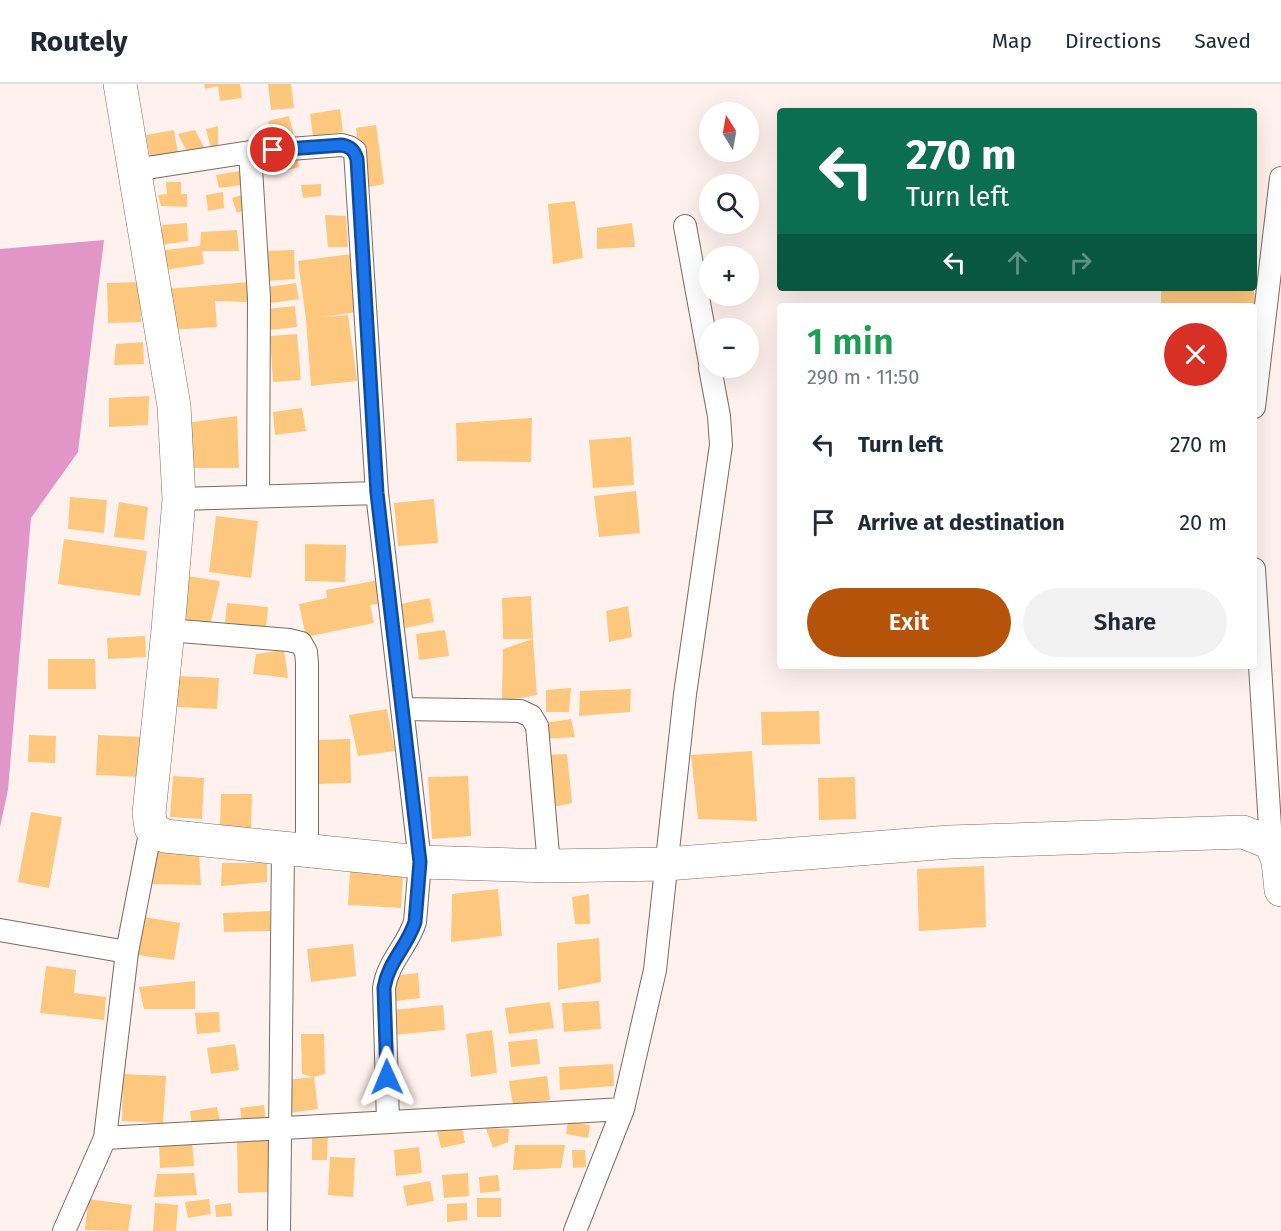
<!DOCTYPE html>
<meta charset="utf-8">
<style>
:root{--surface:#fff;--page:#f2f2f3;--text:#1f2937;--muted:#747a83;--line:#e0e1e3;--accent:#b45309}
body{margin:0;font-family:"Fira Sans",sans-serif;background:var(--page);color:var(--text);height:100vh;display:flex;flex-direction:column;font-size:22px;white-space:nowrap}
*{box-sizing:border-box;margin:0}
p{font-size:20px;color:var(--muted)}
.icon{flex:none;width:33px;height:33px;fill:none;stroke:currentColor;stroke-width:2;stroke-linecap:round;stroke-linejoin:round}
.map{position:relative;flex:1;overflow:hidden}
.drawer{position:absolute;left:777px;top:219px;width:480px;height:366px;display:flex;flex-direction:column;background:var(--surface);border-radius:6px;box-shadow:0 6px 24px #0002}
.drawer>*{flex:none}
.guide{position:absolute;left:777px;top:24px;width:480px;height:183px;border-radius:6px;box-shadow:0 6px 24px #0002;background:#0b6e4f;color:#fff;overflow:hidden}
.needle{width:39px;rotate:349deg}
.fabs{position:absolute;left:699px;top:18px;display:grid;gap:12px}
.fabs a{display:grid;place-items:center;width:60px;height:60px;border-radius:50%;background:var(--surface);box-shadow:0 6px 24px #0002;font-size:30px}
.pin{position:absolute;display:grid;place-items:center;width:51px;height:51px;color:#fff;margin:-26px;border:3px solid #fff;border-radius:50%;box-shadow:0 2px 6px #0007}
.me{position:absolute;width:66px;margin:-33px;rotate:359deg;stroke-linejoin:round;filter:drop-shadow(0 0 4px #0008)}
.turn{display:flex;align-items:center;gap:21px;height:126px;padding:0 30px;font-size:27px}
.turn .icon{width:78px;height:78px;stroke-width:2.5}
.turn b{display:block;font-size:42px;line-height:51px}
.lanes{display:flex;align-items:center;height:57px;padding:0 30px;background:#0003;justify-content:center;gap:30px;direction:ltr}
.lanes .off{opacity:.35}
.round{display:grid;place-items:center;flex:none;width:63px;height:63px;border-radius:32px;background:var(--page)}
.overview{display:flex;align-items:center;justify-content:space-between;height:102px;padding:0 30px}
h1{font-size:36px;font-weight:600;line-height:45px;color:#1e9e55}
.primary-button{display:flex;gap:12px;margin-top:auto;padding:12px 30px}
.primary-button a{flex:1;height:69px;border-radius:36px;background:var(--accent);color:#fff;font-size:24px;font-weight:600;line-height:69px;text-align:center}
.primary-button a+a{background:var(--page);color:var(--text)}
ul{padding:0;list-style:none}
li{display:flex;align-items:center;gap:18px;height:78px;padding:0 30px}
li div{flex:1}
li b{display:block;font-size:22px}
li em{font-style:normal}
header{display:flex;align-items:center;gap:36px;box-sizing:border-box;height:84px;padding:0 30px;background:var(--surface);border-bottom:2px solid var(--line)}
header strong{font-size:28px}
nav{display:flex;gap:33px;margin-inline-start:auto;font-size:21px}
.map>svg:first-child{display:block}
</style>
<header>
<strong>Routely</strong>
<nav><a>Map</a><a>Directions</a><a>Saved</a></nav>
</header>
<div class="map">
<svg width="1281" height="1147" viewBox="0 0 1281 1147">
<rect width="100%" height="100%" fill="#fff2ee"/>
<!-- water -->
<path fill="#e296c7" d="M104 156 78 368 31 434 8 706 0 743V165Z"/>
<!-- building -->
<path fill="#fec77e" d="M204 0H240L242 14 220 17 218 2 205 5Z
M268 0H291L294 24 271 26Z
M340 25 343 48 313 52 310 30Z
M289 32 294 52 273 57 268 37Z
M376 41 384 100 363 104 356 44Z
M218 42V61L211 65 206 45Z
M174 46 178 69 150 73 146 51Z
M195 46 205 65 188 70 178 50Z
M296 69 299 83 288 86 286 71Z
M280 72 282 88 265 91 263 75Z
M240 87 242 101 219 104 216 91Z
M166 98H181V110H187V123L161 122 158 111 167 110Z
M321 100V112L303 114 301 101Z
M223 108 224 124 208 127 206 111Z
M246 110 248 125 237 129 232 114Z
M575 117 583 174 553 180 548 120Z
M325 131 346 132 348 163H328Z
M187 139 188 157 161 161 162 141Z
M632 139 635 163 597 165V144Z
M237 146 239 167H202L204 180 165 186V166L200 162 201 148Z
M294 166 295 195 266 197 265 167Z
M351 170 356 228 324 233 348 231 357 297 311 302 306 235 298 177Z
M140 198 141 238 108 239 107 199Z
M249 198 248 218 215 217 217 243 170 246 166 205Z
M296 199 299 215 271 219 268 203Z
M1161 204H1254L1255 222H1161Z
M295 222 297 243 269 246 267 225Z
M297 250 301 296 273 298 270 252Z
M143 258 144 280 114 281 116 260Z
M149 312 148 341 109 343V314Z
M302 324 306 347 275 351 273 328Z
M237 332 239 384H189L186 339Z
M532 334 531 378 457 377 456 339Z
M631 353 634 401 593 404 589 356Z
M636 407 640 449 599 453 594 412Z
M70 413 107 416 104 449 68 445Z
M434 415 438 459 398 462 394 419Z
M119 418 148 423 144 456 114 453Z
M216 432 258 437 251 494 209 488Z
M64 455 147 467 140 512 58 500Z
M305 460 346 461 345 498 305 497Z
M187 492 220 497 210 542 178 536Z
M379 496 383 519 370 521 374 539 306 553 299 520 327 514 326 506Z
M531 512 533 555H503L502 514Z
M430 514 434 538 405 544 401 520Z
M227 519 268 523 266 543 225 539Z
M628 522 632 553 609 558 606 527Z
M445 546 449 572 419 576 416 550Z
M145 552 146 573 108 575 107 554Z
M533 555 537 611 502 617 503 565Z
M284 566 288 594 253 590 256 570Z
M48 575H95L96 605H48Z
M179 592 219 594 217 625 177 623Z
M571 604 569 628H546V606Z
M631 605 630 628 579 632 580 607Z
M387 625 395 667 358 672 349 631Z
M819 627 820 660 762 661 761 628Z
M571 635 575 653 544 655 545 639Z
M29 651 56 652 55 679 28 678Z
M98 651 144 653 142 693 96 691Z
M350 655 351 699 316 700 315 656Z
M752 667 757 737 698 735 691 671Z
M567 670 572 719 550 724 547 671Z
M173 692 204 694 202 735 170 733Z
M468 692 471 752 432 755 428 693Z
M855 693 856 735 819 736 818 694Z
M221 710H252L251 744H220Z
M31 728 62 733 49 804 18 798Z
M153 767 199 768 201 801 148 800Z
M222 779H267V798L221 802Z
M984 782 986 843 919 847 917 785Z
M350 787 403 790 401 824 348 821Z
M498 805 502 852 451 858 452 810Z
M589 810 590 840H575L572 813Z
M270 827V847L224 848 223 829Z
M144 833 180 839 174 876 138 871Z
M599 854 601 898 558 906 557 859Z
M353 860 356 892 311 898 307 865Z
M46 882 76 886 74 909 106 913 104 936 40 929Z
M418 889 420 914 396 917 393 892Z
M195 897V925H144L139 903Z
M599 917 601 945 564 948 562 919Z
M550 918 554 944 509 950 505 924Z
M443 921 445 946 394 951 392 926Z
M219 928 220 948 197 950 195 929Z
M492 946 497 989 471 993 466 950Z
M301 950H324L325 990 314 993 302 990Z
M537 955 540 980 511 983 508 958Z
M235 960 239 986 211 990 207 964Z
M613 980 614 1002 560 1006 559 983Z
M123 990 166 992 163 1039 122 1037Z
M547 992 550 1016 513 1021 509 997Z
M314 993 318 1025 289 1029 285 996Z
M264 1021 266 1037 242 1040 240 1024Z
M217 1023 220 1038 192 1042 190 1027Z
M568 1037 590 1041 588 1054 566 1050Z
M462 1043 465 1059 441 1064 437 1047Z
M486 1044 509 1045 508 1058 493 1064Z
M312 1051 328 1052 327 1076H312Z
M268 1056 269 1108 238 1109 237 1057Z
M192 1057 194 1082 160 1084 159 1059Z
M515 1061H565L561 1084 513 1086Z
M419 1063 422 1089 396 1092 394 1066Z
M572 1066H585L586 1083 573 1084Z
M330 1073 355 1074 353 1113 328 1111Z
M194 1089 197 1111 154 1113 157 1090Z
M468 1089 469 1112 444 1114 442 1091Z
M498 1091 500 1107 480 1109 479 1093Z
M430 1097 434 1117 407 1122 403 1102Z
M477 1114H501V1133H477Z
M88 1115 132 1121 128 1147 85 1146Z
M209 1115 211 1130 188 1134 185 1118Z
M155 1119 178 1121 176 1147H153Z
M231 1119 232 1132 216 1133 215 1121Z
M467 1119V1136L447 1138V1120Z"/>
<g fill="none" stroke-linecap="round" stroke-linejoin="round">
<!-- minor casing -->
<g stroke="#7b6a63" stroke-width="24">
<path id="minor" d="M250 68 259 214 258 411
M134 86 250 68 342 61 349 63 355 67 377 409 420 778 415 838C407 863 388 877 384 904L388 1038
M685 142 710 279
M1254 323 1281 94
M179 415 377 409
M1254 485 1271 759
M168 546 289 556 301 559 306 568 307 579V766
M403 625 520 627 531 632 537 642 549 782
M0 846 127 868
M105 1054 623 1025
M64 1147 105 1054 127 868 151 744
M279 1147 283 765
M575 1147 623 1025 655 886 685 610 721 361 719 332 710 284"/>
</g>
<!-- secondary casing -->
<g stroke="#7b6a63" stroke-width="34">
<path id="secondary" d="M120 0 174 322 179 415 168 546 149 729 151 744 165 752 420 778 549 782 666 780 950 758 1243 748 1271 759 1278 777 1281 806"/>
</g>
<!-- minor -->
<use href="#minor" stroke="#fff" stroke-width="22"/>
<!-- secondary -->
<use href="#secondary" stroke="#fff" stroke-width="33"/>
</g>
<g fill="none" stroke-linecap="round" stroke-linejoin="round">
<!-- route casing -->
<g stroke="#114b97" stroke-width="15">
<path id="route" d="M273 66 342 61C351 63 354 66 357 75L377 409 420 778 415 838C407 863 388 878 384 904L387 993"/>
</g>
<!-- route -->
<use href="#route" stroke="#1a73e8" stroke-width="10"/>
</g>
</svg>
<div class="fabs">
<a><svg class="needle" viewBox="-14 -14 28 28"><path d="M0-13l5 13h-10z" fill="#e53935"/><path d="M0 13l5-13h-10z" fill="#747a83"/></svg></a>
<a><svg class="icon" aria-label="search" viewBox="0 0 24 24"><circle cx="10" cy="10" r="6"/><path d="M15 15l6 6"/></svg></a>
<a>+</a>
<a>−</a>
</div>
<div class="pin" style="left:273px;top:66px;background:#d93025"><svg class="icon" aria-label="arrive" viewBox="0 0 24 24"><path d="M6 21V4h12l-3 4 3 4H6"/></svg></div>
<svg class="me" style="left:387px;top:993px" viewBox="-20 -20 40 40"><path d="M0-17L14 15 0 8-14 15z" fill="#1a73e8" stroke="#fff" stroke-width="4"/></svg>
<div class="guide">
<div class="turn"><svg class="icon" aria-label="left" viewBox="0 0 24 24"><path d="M17 20v-9H6M10 6l-5 5 5 5"/></svg><div><b>270 m</b>Turn left</div></div>
<div class="lanes"><svg class="icon" aria-label="left" viewBox="0 0 24 24"><path d="M17 20v-9H6M10 6l-5 5 5 5"/></svg><svg class="icon off" aria-label="ahead" viewBox="0 0 24 24"><path d="M12 20V5M6 11l6-6 6 6"/></svg><svg class="icon off" aria-label="right" viewBox="0 0 24 24"><path d="M7 20v-9h11M14 6l5 5-5 5"/></svg></div>
</div>
<section class="drawer">
<div class="overview"><div><h1>1 min</h1><p>290 m · 11:50</p></div><a class="round" style="background:#d93025;color:#fff"><svg class="icon" aria-label="close" viewBox="0 0 24 24"><path d="M6 6l12 12M18 6L6 18"/></svg></a></div>
<ul>
<li><svg class="icon" aria-label="left" viewBox="0 0 24 24"><path d="M17 20v-9H6M10 6l-5 5 5 5"/></svg><div><b>Turn left</b></div><em>270 m</em></li>
<li><svg class="icon" aria-label="arrive" viewBox="0 0 24 24"><path d="M6 21V4h12l-3 4 3 4H6"/></svg><div><b>Arrive at destination</b></div><em>20 m</em></li>
</ul>
<div class="primary-button"><a>Exit</a><a>Share</a></div>
</section>
</div>
